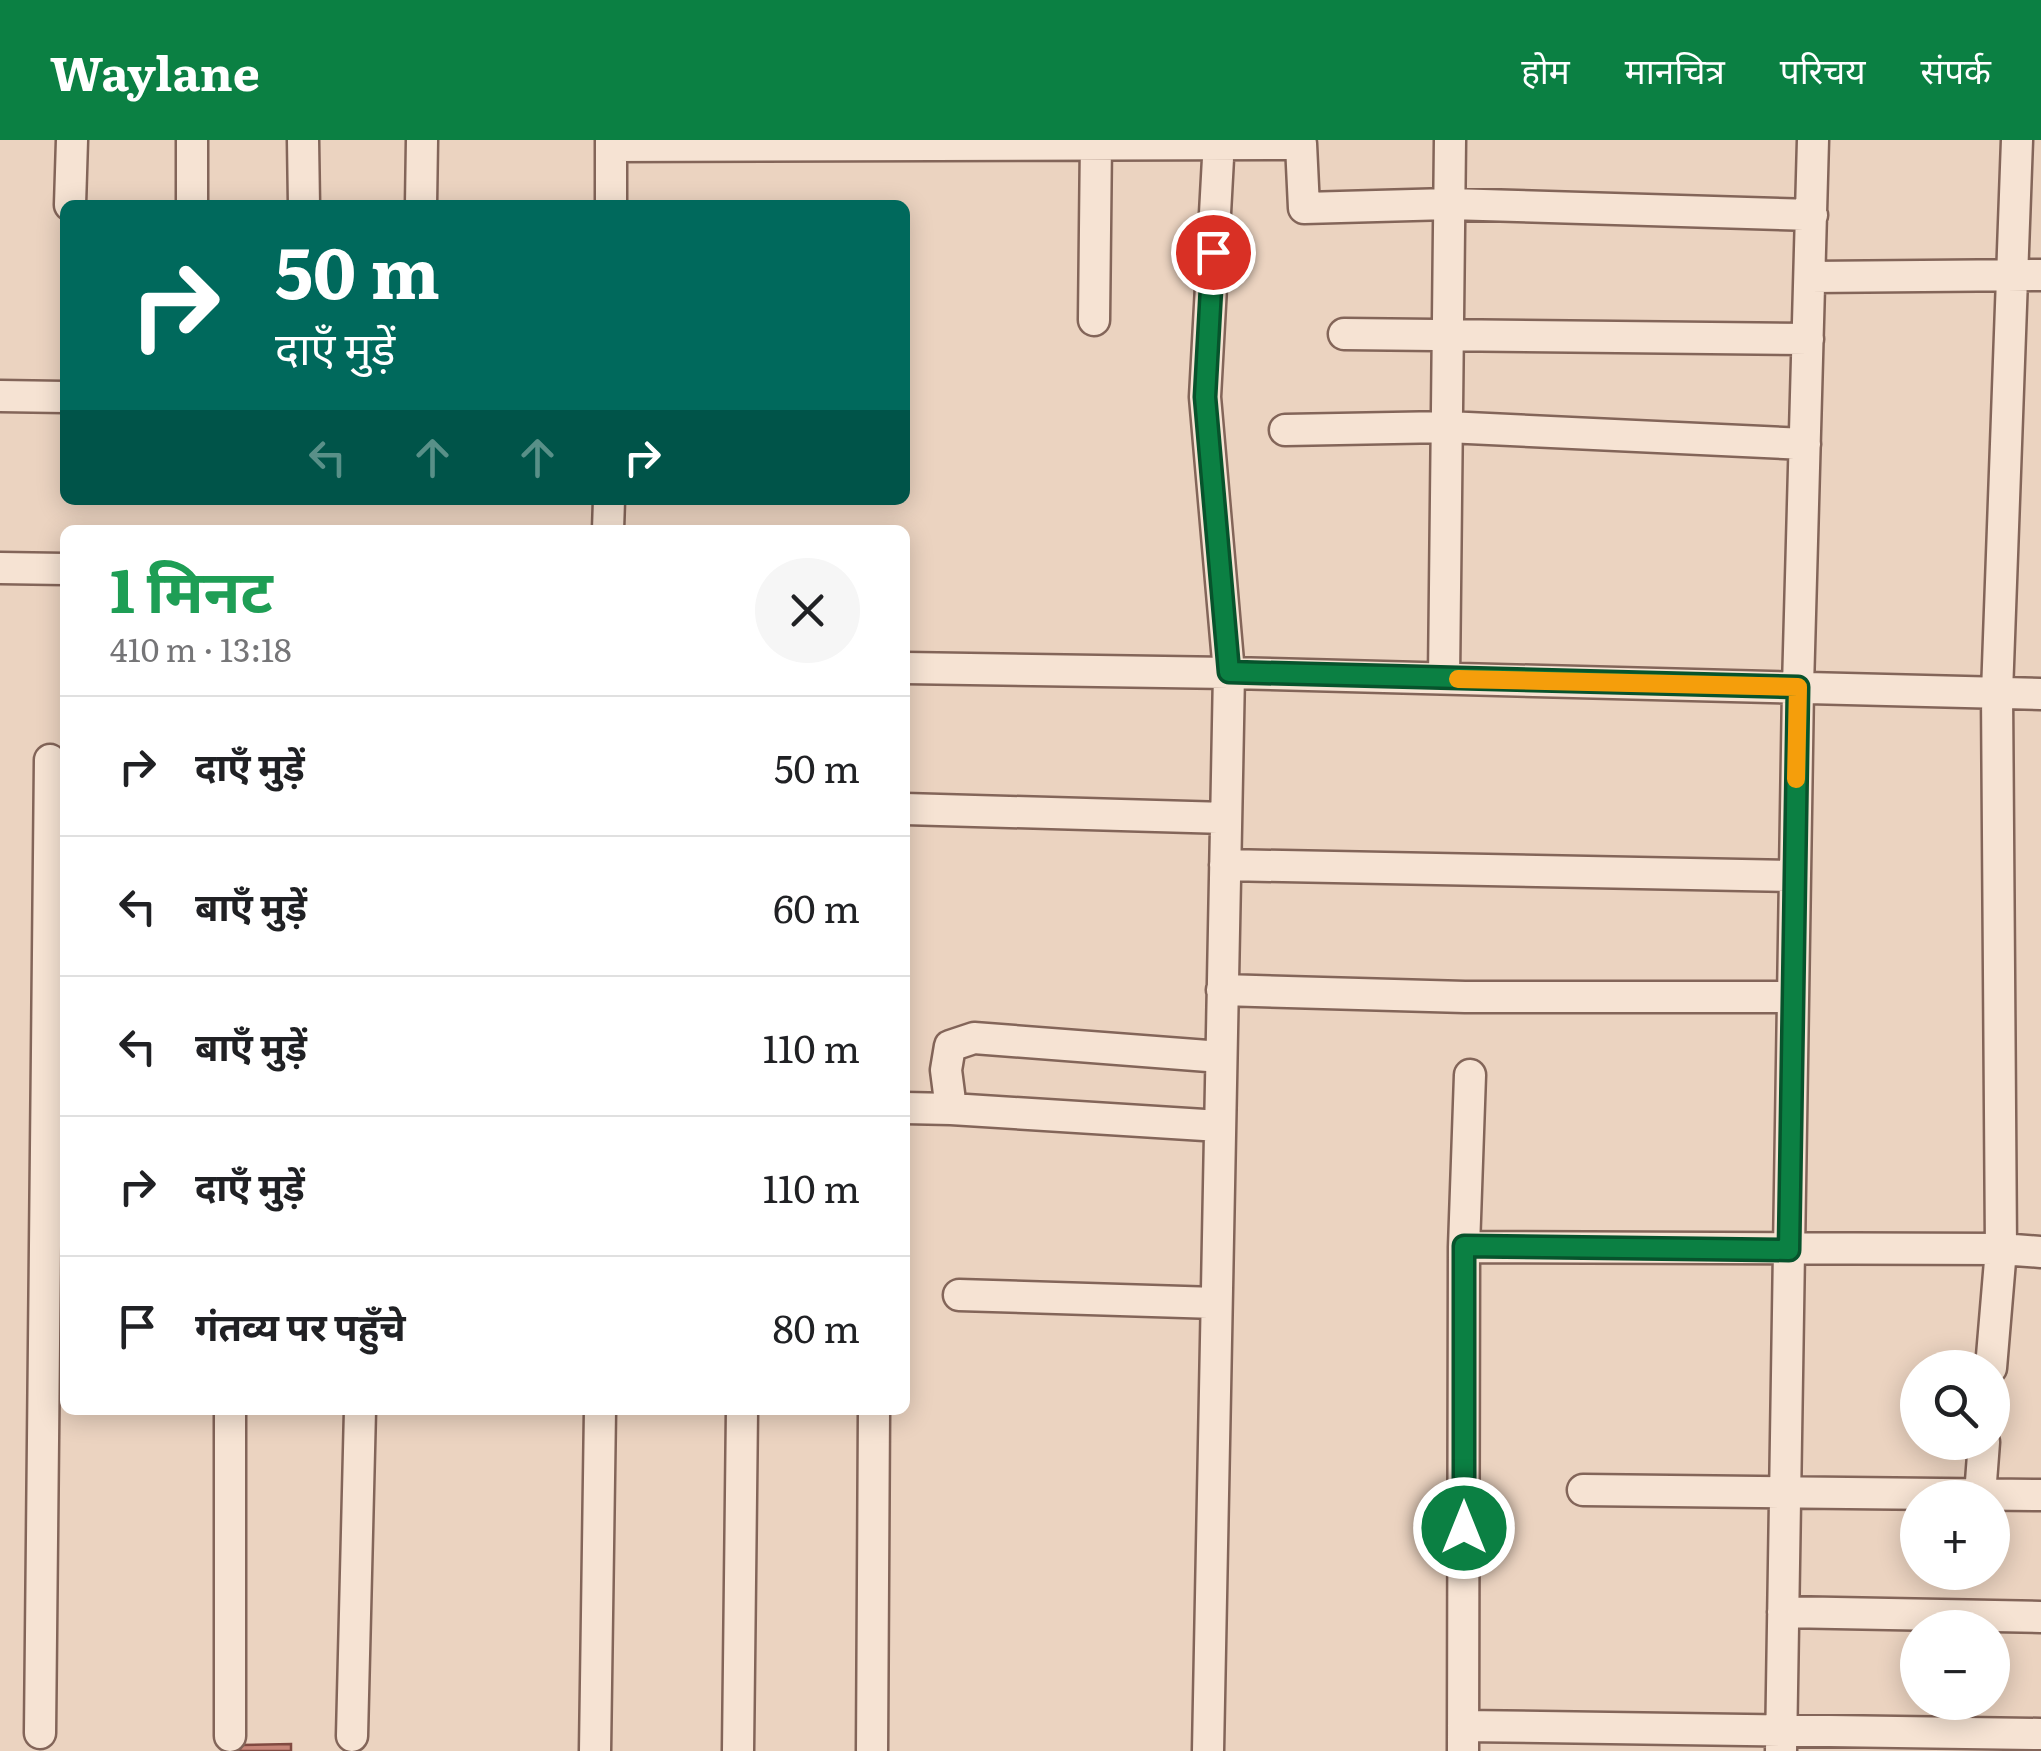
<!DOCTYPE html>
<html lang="hi">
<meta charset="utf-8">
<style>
:root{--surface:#fff;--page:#f6f6f6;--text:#202124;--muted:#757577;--line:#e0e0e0;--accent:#0b8043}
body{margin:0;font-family:Literata,"Noto Sans Devanagari",serif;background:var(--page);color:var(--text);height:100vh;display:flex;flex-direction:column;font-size:38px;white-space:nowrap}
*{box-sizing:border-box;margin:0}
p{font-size:32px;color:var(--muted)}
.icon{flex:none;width:55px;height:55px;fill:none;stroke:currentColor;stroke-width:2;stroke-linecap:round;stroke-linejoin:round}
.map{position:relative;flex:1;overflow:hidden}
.drawer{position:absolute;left:60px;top:385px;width:850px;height:890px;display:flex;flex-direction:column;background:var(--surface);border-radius:15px;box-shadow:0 5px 25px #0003}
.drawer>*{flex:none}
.banner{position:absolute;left:60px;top:60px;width:850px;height:305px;border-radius:15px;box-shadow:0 5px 25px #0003;background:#00695c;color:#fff;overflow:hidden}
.tools{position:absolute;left:1900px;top:1210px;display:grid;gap:20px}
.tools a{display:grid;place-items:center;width:110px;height:110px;border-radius:50%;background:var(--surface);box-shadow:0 5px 25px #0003;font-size:50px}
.pin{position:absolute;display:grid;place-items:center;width:85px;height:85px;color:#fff;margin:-42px;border:5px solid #fff;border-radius:50%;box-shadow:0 2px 10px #0007}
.me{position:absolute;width:110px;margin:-55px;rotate:0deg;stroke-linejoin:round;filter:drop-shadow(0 0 8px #0008)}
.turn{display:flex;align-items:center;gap:35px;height:210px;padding:0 50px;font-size:45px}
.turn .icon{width:130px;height:130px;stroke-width:2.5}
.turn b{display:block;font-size:70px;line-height:85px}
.lanes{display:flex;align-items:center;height:95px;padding:0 50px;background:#0003;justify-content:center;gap:50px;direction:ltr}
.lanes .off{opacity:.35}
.round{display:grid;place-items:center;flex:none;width:105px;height:105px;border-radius:52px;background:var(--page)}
.summary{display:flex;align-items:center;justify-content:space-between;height:170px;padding:0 50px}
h1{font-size:60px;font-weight:700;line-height:75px;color:#1e9e55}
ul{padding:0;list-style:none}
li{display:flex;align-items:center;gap:30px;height:140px;padding:0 50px;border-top:2px solid var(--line)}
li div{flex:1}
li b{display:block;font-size:38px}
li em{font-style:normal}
header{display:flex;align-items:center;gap:60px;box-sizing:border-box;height:140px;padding:0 50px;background:var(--accent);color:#fff}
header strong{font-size:48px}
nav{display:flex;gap:55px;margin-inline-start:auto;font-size:35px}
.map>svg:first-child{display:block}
</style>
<header>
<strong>Waylane</strong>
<nav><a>होम</a><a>मानचित्र</a><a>परिचय</a><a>संपर्क</a></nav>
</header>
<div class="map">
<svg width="2041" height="1611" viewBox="0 0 2041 1611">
<rect width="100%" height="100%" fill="#ebd3c0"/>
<!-- building -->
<path fill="#c78578" stroke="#814a41" stroke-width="2.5" d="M291 1604V1611H240V1605Z"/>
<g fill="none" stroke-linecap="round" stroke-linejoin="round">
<!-- minor casing -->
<g stroke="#836559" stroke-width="35">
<path id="minor" d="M303 0 304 65
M611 6 1301 4 1304 68 1449 64 1812 75
M70 65 72 0
M192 65V0
M421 65 422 0
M611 65V0
M1811 137 2041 135
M1094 180 1096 0
M1344 194 1808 199
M0 256 65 257
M1285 290 1447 287 1805 304
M608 390 609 360
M0 428 65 429
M905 528 1229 533 2041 554
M1444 538 1450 0
M905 669 1226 678
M1225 725 1795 736
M1222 850 1465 857H1793
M905 968 951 969 946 930 950 906 974 898 1221 917
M951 969 1220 986
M1464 1107 2001 1109 2041 1112
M959 1155 1216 1163
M1991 1228 2001 1109 1997 553 2017 0
M230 1270V1596
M1583 1350 2041 1355
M1980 1355 1984 1302
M1783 1472 2041 1477
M1463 1586 2041 1594
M40 1593 50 620
M352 1596 360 1270
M595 1611 600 1270
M738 1611 742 1270
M872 1611 874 1270
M1208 1611 1229 533 1205 257 1219 0
M1463 1611 1464 1107 1470 935
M1781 1611 1798 547 1813 0"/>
</g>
<!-- minor -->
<use href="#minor" stroke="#f6e3d3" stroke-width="30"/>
</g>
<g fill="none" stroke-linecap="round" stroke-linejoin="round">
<!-- route casing -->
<g stroke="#07532c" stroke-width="25">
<path id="route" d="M1213 112 1205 257 1229 532 1798 547 1789 1110 1464 1106V1388"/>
</g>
<!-- route -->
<use href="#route" stroke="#0b8043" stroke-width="18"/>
<!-- slow -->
<path stroke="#f59e0b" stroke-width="18" d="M1458 539 1798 547 1796 639"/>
</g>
</svg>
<div class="tools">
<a><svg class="icon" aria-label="search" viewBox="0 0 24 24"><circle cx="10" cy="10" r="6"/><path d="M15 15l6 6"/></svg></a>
<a>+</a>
<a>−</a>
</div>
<div class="pin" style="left:1213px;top:112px;background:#d93025"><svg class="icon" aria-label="arrive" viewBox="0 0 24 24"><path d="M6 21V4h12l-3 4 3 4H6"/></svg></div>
<svg class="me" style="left:1464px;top:1388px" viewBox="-20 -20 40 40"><circle r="17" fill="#0b8043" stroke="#fff" stroke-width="3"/><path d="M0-11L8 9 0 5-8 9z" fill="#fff"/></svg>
<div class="banner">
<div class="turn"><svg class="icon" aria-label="right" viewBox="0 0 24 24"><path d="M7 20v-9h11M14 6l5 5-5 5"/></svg><div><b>50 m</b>दाएँ मुड़ें</div></div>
<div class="lanes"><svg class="icon off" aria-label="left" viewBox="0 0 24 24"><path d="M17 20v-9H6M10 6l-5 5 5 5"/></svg><svg class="icon off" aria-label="ahead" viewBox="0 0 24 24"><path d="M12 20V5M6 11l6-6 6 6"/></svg><svg class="icon off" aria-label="ahead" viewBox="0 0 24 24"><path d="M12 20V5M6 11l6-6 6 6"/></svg><svg class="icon" aria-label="right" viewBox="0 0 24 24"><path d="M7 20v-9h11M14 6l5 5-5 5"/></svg></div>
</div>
<section class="drawer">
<div class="summary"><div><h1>1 मिनट</h1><p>410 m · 13:18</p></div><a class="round"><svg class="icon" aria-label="close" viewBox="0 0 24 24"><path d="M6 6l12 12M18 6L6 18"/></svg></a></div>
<ul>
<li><svg class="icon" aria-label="right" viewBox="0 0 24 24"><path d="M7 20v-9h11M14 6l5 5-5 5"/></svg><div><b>दाएँ मुड़ें</b></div><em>50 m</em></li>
<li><svg class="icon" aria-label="left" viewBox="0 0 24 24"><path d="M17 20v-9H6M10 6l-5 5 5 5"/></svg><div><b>बाएँ मुड़ें</b></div><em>60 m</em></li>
<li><svg class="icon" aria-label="left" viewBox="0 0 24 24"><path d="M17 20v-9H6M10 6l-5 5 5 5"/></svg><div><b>बाएँ मुड़ें</b></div><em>110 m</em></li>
<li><svg class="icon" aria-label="right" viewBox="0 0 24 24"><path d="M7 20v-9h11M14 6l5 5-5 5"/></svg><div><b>दाएँ मुड़ें</b></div><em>110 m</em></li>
<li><svg class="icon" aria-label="arrive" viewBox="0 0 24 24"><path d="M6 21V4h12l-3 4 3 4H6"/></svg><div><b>गंतव्य पर पहुँचे</b></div><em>80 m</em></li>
</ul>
</section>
</div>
